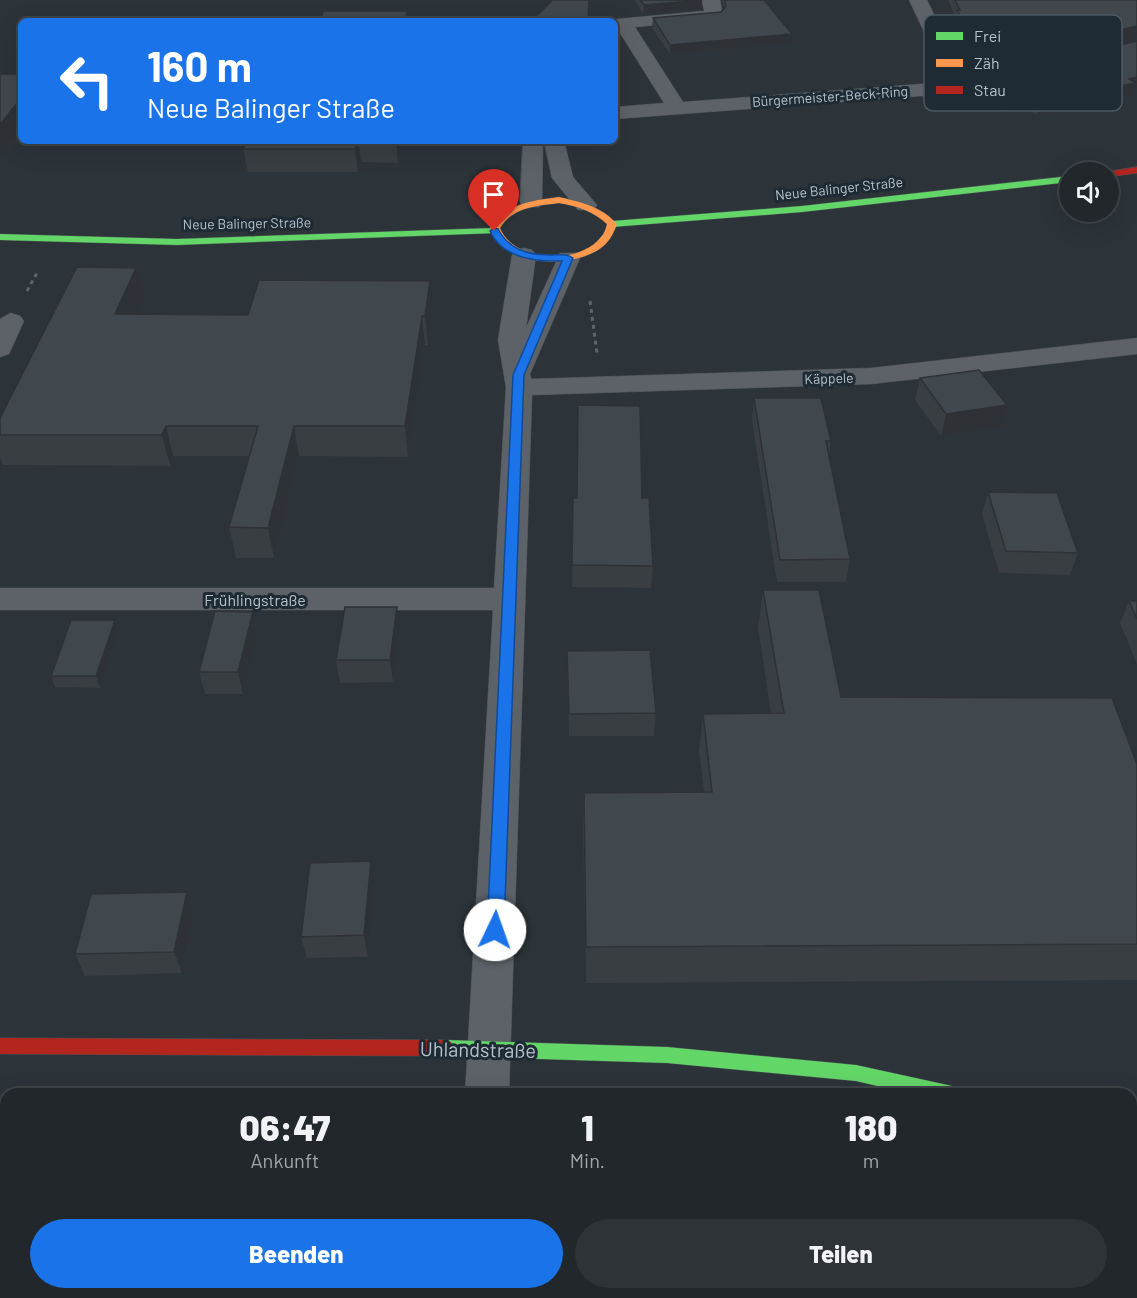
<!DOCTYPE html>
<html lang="de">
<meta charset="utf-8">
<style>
:root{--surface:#21272b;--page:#2d3337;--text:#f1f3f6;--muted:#a2a5a9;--line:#3e4447;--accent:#1a73e8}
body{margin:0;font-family:Barlow,sans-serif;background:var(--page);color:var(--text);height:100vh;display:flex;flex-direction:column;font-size:22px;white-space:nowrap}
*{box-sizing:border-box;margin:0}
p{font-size:20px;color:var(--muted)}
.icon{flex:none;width:33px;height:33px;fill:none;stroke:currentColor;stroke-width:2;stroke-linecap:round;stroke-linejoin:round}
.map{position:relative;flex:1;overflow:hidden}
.drawer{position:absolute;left:0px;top:1088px;width:1137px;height:212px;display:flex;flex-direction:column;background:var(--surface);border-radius:18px 18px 0 0;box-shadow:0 6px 24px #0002,0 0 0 2px var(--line)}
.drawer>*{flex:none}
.guide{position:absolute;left:18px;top:18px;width:600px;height:126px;border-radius:9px;box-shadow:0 6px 24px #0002,0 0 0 2px var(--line);background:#1a73e8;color:#fff;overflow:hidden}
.tools{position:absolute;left:1059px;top:162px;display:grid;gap:12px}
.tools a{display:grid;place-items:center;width:60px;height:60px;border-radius:50%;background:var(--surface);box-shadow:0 6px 24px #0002,0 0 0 2px var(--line);font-size:30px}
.pin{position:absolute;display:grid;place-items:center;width:51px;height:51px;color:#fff;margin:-62px -26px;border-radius:50% 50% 50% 0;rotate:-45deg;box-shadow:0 0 6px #0007}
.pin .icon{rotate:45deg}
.me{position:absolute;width:66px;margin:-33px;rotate:3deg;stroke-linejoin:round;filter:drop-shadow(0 0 4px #0008)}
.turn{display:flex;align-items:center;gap:21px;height:126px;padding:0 30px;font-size:27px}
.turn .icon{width:78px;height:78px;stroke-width:2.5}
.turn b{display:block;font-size:42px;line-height:51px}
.eta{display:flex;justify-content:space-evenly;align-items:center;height:102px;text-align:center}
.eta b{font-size:36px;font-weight:800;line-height:42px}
.primary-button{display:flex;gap:12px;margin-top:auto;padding:12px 30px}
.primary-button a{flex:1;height:69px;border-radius:36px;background:var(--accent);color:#fff;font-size:24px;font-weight:800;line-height:69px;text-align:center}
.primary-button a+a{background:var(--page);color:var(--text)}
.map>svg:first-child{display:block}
</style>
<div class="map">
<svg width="1137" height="1298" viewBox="0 0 1137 1298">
<rect width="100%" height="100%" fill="#2c3439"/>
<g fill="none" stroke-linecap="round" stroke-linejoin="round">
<!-- street casing -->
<g stroke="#4a5156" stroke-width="1">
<path id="street" d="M702 0H720L723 15 720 19 635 27 683 102 948 82 909 0H927L966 80 1037 63 1047 69 1044 73 960 93 615 119V107L664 103 615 25 617 19 704 11Z
M523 141H543L542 202 539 207H523L520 202Z
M544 141H564L573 177 597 205 594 210H578L552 178Z
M524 248 532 250 536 255 526 328 560 253H576L580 258 530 374 531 379 871 368 1137 338V354L871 384 532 395 509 1094H465L493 610H0V588H494L506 387 498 340 512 255 516 250Z
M11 313 20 316 24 321 9 354 0 357V319Z
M1131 1111 1137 1113V1155L1131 1153Z
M453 1293H501V1298H453Z"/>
</g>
<!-- fast casing -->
<g stroke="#4a5156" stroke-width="1">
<path id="fast" d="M1070 176V182L802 212 612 227 607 224 612 221 802 206Z
M494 228 499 231 497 233 177 245 0 240V234L177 239Z
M445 1040 667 1047 856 1065 952 1086 958 1088 961 1094H912L856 1081 667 1063 445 1056 439 1054 436 1048 439 1042Z"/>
</g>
<!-- slow casing -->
<g stroke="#4a5156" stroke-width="1">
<path id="slow" d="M559 197C581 202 602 207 617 224 613 235 608 244 598 250 566 269 505 266 490 228 507 203 531 201 559 197ZM559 203C577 206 593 211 607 224 606 229 604 234 601 237 579 266 513 262 500 228 513 207 536 206 559 203Z"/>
</g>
<!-- jam casing -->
<g stroke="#4a5156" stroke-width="1">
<path id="jam" d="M1137 167V173L1108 177V172H1105Z
M0 1038 445 1040 451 1042 454 1048 451 1054 445 1056 0 1054Z"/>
</g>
<!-- path -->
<path stroke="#5e6568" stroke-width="3" stroke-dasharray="4 4" stroke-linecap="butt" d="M27 291 38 271
M590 301 597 353"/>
<!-- street -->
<use href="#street" fill="#5c6267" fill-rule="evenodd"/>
<!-- fast -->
<use href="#fast" fill="#63d668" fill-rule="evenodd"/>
<!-- slow -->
<use href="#slow" fill="#ff974d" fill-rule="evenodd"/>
<!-- jam -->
<use href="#jam" fill="#b3261e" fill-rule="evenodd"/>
</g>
<!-- wall -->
<path fill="#383e42" d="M634 0H702L701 9 643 14Z
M722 0H764L791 43 670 54 652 28 653 18 721 12 724 8Z
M948 0H1137L983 73 954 22 955 17Z
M994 75 1133 89 1131 95 1037 115 1031 111 1006 114 991 88Z
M247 141H403L398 163 361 162 358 172H248L243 149Z
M144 297 136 314 248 315 433 310 428 345H425L408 457 299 456 274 558H236L229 527 249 456H173L170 466 3 465 0 458V418Z
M920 378 1001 427 941 436 915 400Z
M754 398 831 441 829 457 850 559 846 582H777L752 420Z
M988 492 1078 553 1070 575 999 573 982 514Z
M573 498H642L653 566 651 588 572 587Z
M763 590 841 697 1137 764V980L586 983 583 830 584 793 704 792 699 752 703 714 771 713 758 628Z
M1129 601H1137V664L1120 623Z
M253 612 258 634 243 694H205L199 672Z
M115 620 119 632 100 688 55 687 51 676Z
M400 629 393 682 340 683 336 660Z
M567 651 656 713 654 736H569Z
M375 883 368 957 307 958 301 937Z
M194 913 182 973 85 976 75 954Z
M697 1293H970V1298H697Z"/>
<!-- shaded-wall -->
<path fill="#2e3236" d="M702 0 701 9 643 14 644 5Z
M1137 26V37L983 73 986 61Z
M792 34 791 43 670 54V45Z
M1137 77V88L1133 89 1131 95 1037 115 1040 102Z
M21 98V130L0 158V125Z
M1034 99 1031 111 1006 114 1009 102Z
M358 141 361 162 358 172 355 149Z
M396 141H403L398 163Z
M136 268 144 297 123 343 115 314Z
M430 281 433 310 428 345 425 316Z
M422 316 425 345 408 457 405 426Z
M1007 405 1001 427 941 436 946 414Z
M166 426 173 456 170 466 162 435Z
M294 426 299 456 274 558 268 528Z
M397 607 400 629 393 682 390 660Z
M253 612 258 634 243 694 238 672Z
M115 620 119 632 100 688 96 676Z
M371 861 375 883 368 957 364 935Z
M187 892 194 913 182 973 174 952Z
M70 1293H86L85 1298H69Z"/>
<!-- building -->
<path fill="#41484d" stroke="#2e3236" stroke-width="1.5" d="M551 0H589L588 21H531L551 2Z
M640 0H702L644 5Z
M725 0H764L792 34 670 45 653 18 721 12 726 6Z
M955 0H1137V26L986 61 957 10H960Z
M323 11H407L405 21H244L246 18H321Z
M1137 41V77L1129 79 1135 83 1040 102 1034 99 1009 102 994 75Z
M0 74H21V98L0 125Z
M247 141H358L355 149H243Z
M77 267 136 268 115 314 248 315 259 280 430 281 425 316H422L405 426H294L268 528 229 527 258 426H166L162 435H0V418Z
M979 370 1007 405 946 414 920 378Z
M754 398H821L831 441H826L850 559 780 560Z
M578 405 640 406 642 498H649L653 566 572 565 573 498H577Z
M988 492 1057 493 1078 553 1006 551Z
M763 590H819L841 697 1112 698 1137 764V944L586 947 584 793 712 792 703 714 784 713Z
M1129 601H1137V619Z
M345 607H397L390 660H336Z
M215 611 253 612 238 672H199Z
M71 620H115L96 676H51Z
M650 650 656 713 569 714 567 651Z
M371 861 364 935 301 937 310 863Z
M187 892 174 952 75 954 91 894Z
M6 1279V1293H70L69 1298H1Z
M703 1293H970V1298H703Z"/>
<!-- route -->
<path fill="#1a73e8" stroke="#114b97" stroke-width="1.5" d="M494 228 498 229C509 249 526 255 550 255 558 255 566 253 573 258L524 375 504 930 501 935H489L487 930 513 375 562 261C534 262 502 258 490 231Z"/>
<g text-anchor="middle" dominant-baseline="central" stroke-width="6" stroke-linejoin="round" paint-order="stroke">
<!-- far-street labels -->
<g font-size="14" fill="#b6c1ca" stroke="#1f2b34">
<text transform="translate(830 96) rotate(-4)">Bürgermeister-Beck-Ring</text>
<text transform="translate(839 188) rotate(-6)">Neue Balinger Straße</text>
<text transform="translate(247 223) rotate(-1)">Neue Balinger Straße</text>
<text transform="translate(829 378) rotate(-2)">Käppele</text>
</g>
<!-- street labels -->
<g font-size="16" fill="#b6c1ca" stroke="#1f2b34">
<text x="255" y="599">Frühlingstraße</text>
</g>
<!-- near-street labels -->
<g font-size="20" fill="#b6c1ca" stroke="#1f2b34">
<text transform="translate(478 1049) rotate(1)">Uhlandstraße</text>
</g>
</g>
<!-- legend -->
<rect x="924" y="15" width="198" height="96" rx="9" fill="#1f2b34" stroke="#4c5861" stroke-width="1.5"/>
<rect x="936" y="32" width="27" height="8" fill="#63d668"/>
<rect x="936" y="59" width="27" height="8" fill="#ff974d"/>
<rect x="936" y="86" width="27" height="8" fill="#b3261e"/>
<g font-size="16" fill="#b6c1ca">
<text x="974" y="42">Frei</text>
<text x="974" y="69">Zäh</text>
<text x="974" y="96">Stau</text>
</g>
</svg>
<div class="tools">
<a><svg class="icon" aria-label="sound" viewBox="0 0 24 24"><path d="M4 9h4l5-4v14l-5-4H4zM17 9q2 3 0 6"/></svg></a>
</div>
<div class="pin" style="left:494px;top:231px;background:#d93025"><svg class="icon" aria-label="arrive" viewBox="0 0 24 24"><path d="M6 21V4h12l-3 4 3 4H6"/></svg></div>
<svg class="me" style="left:495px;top:930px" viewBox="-20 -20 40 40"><circle r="19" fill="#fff"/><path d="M0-13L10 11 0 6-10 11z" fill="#1a73e8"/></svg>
<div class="guide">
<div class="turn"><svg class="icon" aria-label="left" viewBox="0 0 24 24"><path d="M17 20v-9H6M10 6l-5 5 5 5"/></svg><div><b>160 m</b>Neue Balinger Straße</div></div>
</div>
<section class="drawer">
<div class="eta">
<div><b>06:47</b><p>Ankunft</p></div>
<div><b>1</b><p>Min.</p></div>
<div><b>180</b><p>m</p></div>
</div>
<div class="primary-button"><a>Beenden</a><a>Teilen</a></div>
</section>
</div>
